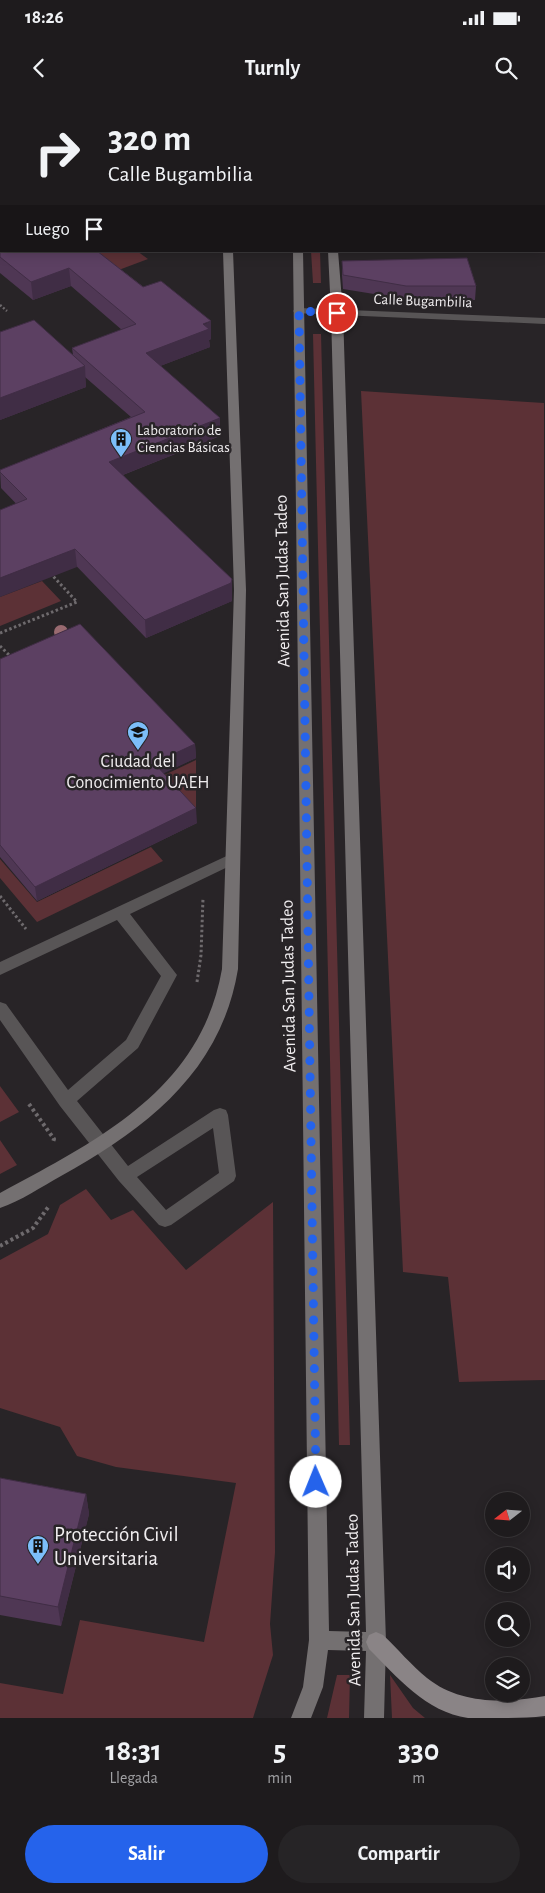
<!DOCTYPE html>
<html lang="es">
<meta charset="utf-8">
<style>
:root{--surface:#1e1b1d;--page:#262426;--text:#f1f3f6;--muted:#a1a1a4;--line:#3c393b;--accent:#2563eb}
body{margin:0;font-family:"Alegreya Sans",sans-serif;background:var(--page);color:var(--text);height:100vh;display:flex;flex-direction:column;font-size:19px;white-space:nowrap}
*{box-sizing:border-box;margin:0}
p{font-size:16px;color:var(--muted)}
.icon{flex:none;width:28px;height:28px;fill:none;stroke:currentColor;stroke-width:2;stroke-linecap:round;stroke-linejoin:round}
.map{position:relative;height:1618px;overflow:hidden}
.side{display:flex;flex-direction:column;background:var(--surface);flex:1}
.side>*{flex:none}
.guide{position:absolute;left:0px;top:0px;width:545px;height:152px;box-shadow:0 2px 12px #0003,0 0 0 1px var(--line);background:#1e1b1d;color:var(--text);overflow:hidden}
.needle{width:32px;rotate:253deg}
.fabs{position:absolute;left:485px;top:1392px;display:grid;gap:10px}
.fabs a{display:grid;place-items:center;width:45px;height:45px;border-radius:50%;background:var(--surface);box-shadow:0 2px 12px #0003,0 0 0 1px var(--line);font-size:25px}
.pin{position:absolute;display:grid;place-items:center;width:42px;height:42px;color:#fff;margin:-21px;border:2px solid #fff;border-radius:50%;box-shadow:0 1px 5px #0007}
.me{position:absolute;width:55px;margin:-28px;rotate:359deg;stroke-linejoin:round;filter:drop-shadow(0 0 4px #0008)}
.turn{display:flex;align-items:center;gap:18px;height:105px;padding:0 25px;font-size:22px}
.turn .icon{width:65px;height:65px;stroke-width:2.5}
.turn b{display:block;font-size:35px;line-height:42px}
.then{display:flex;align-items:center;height:48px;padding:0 25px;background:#0003;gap:10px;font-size:19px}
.eta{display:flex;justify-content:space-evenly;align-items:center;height:85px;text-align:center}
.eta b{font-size:30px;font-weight:700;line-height:35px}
.primary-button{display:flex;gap:10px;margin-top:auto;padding:10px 25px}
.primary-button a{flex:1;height:58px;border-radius:30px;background:var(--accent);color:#fff;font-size:20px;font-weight:700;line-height:58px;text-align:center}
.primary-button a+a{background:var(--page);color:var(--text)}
.status{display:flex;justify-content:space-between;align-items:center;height:35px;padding:0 25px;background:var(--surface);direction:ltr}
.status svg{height:14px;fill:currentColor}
header{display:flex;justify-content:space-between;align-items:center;height:65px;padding:0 25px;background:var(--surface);font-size:22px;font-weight:700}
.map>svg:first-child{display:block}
</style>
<div class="status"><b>18:26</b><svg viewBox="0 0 49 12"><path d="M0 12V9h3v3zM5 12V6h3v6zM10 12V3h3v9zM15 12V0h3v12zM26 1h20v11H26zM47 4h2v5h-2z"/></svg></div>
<header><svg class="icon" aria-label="back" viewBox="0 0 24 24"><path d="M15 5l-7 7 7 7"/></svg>Turnly<svg class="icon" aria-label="search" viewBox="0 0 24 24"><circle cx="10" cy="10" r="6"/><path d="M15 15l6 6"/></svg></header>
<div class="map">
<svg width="545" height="1618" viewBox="0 0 545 1618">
<rect width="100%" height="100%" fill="#282427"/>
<!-- green -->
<path fill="#5c3136" d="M78 151H137L148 159 108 174Z
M311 151H320L321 183H313Z
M313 234H321L350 1345H339Z
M361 291 544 303 545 1280 459 1282 448 1177 403 1172Z
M42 481 61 501 0 526V497Z
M196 660V719L158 678Z
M151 747 163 761 37 822 0 778V759L37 802Z
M0 986 19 1012 0 1022Z
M0 1040 17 1065 0 1074Z
M86 1089 111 1120 133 1110 186 1170 273 1102 275 1452 270 1524 273 1555 253 1618H0V1583L63 1594 80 1520 204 1542 236 1383 116 1367 77 1356 60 1327 0 1308V1160L48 1134 60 1105Z
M337 1575H350L349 1618H327Z
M390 1575 413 1608 425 1618H392Z"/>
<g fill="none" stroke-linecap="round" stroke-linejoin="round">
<!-- path-far2 -->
<path stroke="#6e6a6d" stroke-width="2.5" stroke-dasharray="2 2" stroke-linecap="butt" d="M81 1 168 0
M0 205 7 211"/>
<!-- path-far1 -->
<path stroke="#6e6a6d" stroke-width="3" stroke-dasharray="2.5 2.5" stroke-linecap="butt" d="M0 533 77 502 52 475
M0 546 12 558
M0 796 26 829
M197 882 201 855 203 798"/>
<!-- path -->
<path stroke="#6e6a6d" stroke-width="4" stroke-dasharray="3 3" stroke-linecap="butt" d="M29 1004 54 1039 53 1042
M0 1146 33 1128 49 1106"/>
<!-- lane -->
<path fill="#585556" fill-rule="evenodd" d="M0 17H1V24H0Z
M233 753 238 754 240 758 238 762 130 814 177 875 138 948 77 1001 128 1066 214 1010 220 1008 226 1010 228 1015 236 1076 234 1081 171 1125 165 1127 159 1125 119 1081 60 1006 0 920V902L6 904 68 990 126 940 161 876 117 820 0 875V862ZM213 1028 219 1073 166 1110 137 1077Z"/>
<!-- street -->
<path fill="#585556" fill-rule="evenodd" d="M544 23H545V29H544Z
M544 58H545V69H544Z
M299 208 545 218V224L295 213 293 211 295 209Z"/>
<!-- secondary -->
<path fill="#747071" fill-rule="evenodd" d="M186 0H196L197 1H187Z
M299 0H309V1H299Z
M223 151H233L246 490 238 869C221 972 147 1028 61 1076 41 1087 21 1101 0 1108V1093C98 1040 201 990 222 869L234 490Z
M293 151H303L329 1531 366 1532 331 213 328 151H338L343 213 386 1542 384 1618H364L366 1551 328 1550 323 1587 311 1618H291L303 1587 309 1540Z"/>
<!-- primary -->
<path fill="#8a8486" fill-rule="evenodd" d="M376 1532 383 1535C398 1549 411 1565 427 1578 461 1605 505 1603 545 1596V1616C530 1618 514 1618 499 1618 489 1618 478 1618 468 1618 426 1612 397 1577 369 1549L366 1542 369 1535Z"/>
</g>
<!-- trees -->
<circle fill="#996a70" cx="61" cy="532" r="7"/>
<!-- wall -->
<path fill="#4f3754" d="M0 100 97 151 211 239 209 240 210 247 160 266 220 318V336L123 375 232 501 146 538 1 388 0 370 131 317 85 277 86 287 0 320V232L73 255 72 248 122 230 71 186 33 200 0 173Z
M342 161 476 186 475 200 405 199 343 189 342 175Z
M0 559 195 644 196 658 163 673 197 723 37 801 0 757Z
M0 1378 86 1394 89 1414 61 1526 0 1515Z"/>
<!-- shaded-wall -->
<path fill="#402d45" d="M69 168 71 186 33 200 31 182Z
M211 221V239L209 240 210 247 147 271 146 253Z
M85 266 86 287 0 320V298Z
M220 318V336L110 380 109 362Z
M75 449 77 467 0 497V478Z
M232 479V501L146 538 145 520Z
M195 644 196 658 154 678V663Z
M196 708 197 723 37 801 35 787Z
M86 1394 89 1414 61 1526 58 1507Z"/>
<!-- building -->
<path fill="#5c4062" stroke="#402d45" d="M345 0H442V1H345Z
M1 99V151H97L143 187 161 181 211 221 203 224 209 229 146 253 220 318 109 362 232 479 231 483 145 520 75 449 0 478V410L27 399 0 372V370L145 312 72 248 136 224 69 168 31 182 0 157V100Z
M467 158 476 186H406L343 175 342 161Z
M34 220 85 266 0 298V232Z
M80 524 195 644 154 663 196 708 35 787 0 745V559Z
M0 1378 86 1394 58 1507 0 1496Z"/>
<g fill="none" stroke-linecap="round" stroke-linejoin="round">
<!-- route -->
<path stroke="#2563eb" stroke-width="9" stroke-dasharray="0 16.2" d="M316 1382 299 211 337 213"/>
</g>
<!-- icons -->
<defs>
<g id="building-pin" transform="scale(1.125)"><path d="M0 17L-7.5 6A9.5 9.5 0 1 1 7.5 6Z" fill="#7cbef9" stroke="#282427"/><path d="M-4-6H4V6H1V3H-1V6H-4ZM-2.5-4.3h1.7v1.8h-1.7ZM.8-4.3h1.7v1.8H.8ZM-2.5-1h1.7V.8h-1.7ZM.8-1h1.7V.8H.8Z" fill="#111"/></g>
<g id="university-pin" transform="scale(1.125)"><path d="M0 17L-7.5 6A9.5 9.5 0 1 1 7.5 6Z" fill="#7cbef9" stroke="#282427"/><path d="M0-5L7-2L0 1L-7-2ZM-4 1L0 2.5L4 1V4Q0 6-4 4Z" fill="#111"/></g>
</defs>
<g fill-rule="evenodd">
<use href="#building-pin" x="121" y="339"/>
<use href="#university-pin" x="138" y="632"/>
<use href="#building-pin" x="38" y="1446"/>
</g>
<g text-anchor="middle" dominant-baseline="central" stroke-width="5" stroke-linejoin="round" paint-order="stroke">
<!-- far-street labels -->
<g font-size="15" fill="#f0edef" stroke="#282427">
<text transform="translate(423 201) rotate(2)">Calle Bugambilia</text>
</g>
<!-- far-poi labels -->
<g font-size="15" fill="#f0edef" stroke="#282427" text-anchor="start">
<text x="137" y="330">Laboratorio de<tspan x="137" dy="17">Ciencias Básicas</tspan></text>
</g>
<!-- street labels -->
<g font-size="18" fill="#f0edef" stroke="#282427">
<text transform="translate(283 481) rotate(-91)">Avenida San Judas Tadeo</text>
<text transform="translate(289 886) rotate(-91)">Avenida San Judas Tadeo</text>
<text transform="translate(354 1500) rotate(-91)">Avenida San Judas Tadeo</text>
</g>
<!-- poi labels -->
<g font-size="18" fill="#f0edef" stroke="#282427">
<text x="138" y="662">Ciudad del<tspan x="138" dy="21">Conocimiento UAEH</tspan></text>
</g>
<!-- near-poi labels -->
<g font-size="21" fill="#f0edef" stroke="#282427" text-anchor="start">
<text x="54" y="1434">Protección Civil<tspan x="54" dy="24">Universitaria</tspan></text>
</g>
</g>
</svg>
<div class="fabs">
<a><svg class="needle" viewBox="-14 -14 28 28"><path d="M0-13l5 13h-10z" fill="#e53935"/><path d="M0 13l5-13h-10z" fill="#a1a1a4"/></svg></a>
<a><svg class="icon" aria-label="sound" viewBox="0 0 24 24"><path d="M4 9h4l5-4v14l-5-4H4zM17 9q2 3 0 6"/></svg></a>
<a><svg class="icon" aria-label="search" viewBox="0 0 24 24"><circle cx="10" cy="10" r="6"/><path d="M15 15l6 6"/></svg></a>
<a><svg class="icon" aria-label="layers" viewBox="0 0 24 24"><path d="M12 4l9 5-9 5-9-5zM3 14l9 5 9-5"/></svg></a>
</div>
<div class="pin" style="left:337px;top:213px;background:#d93025"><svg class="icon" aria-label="arrive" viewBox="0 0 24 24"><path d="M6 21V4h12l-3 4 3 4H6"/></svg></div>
<svg class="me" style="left:316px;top:1382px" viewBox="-20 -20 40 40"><circle r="19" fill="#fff"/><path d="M0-13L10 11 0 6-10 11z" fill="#2563eb"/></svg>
<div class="guide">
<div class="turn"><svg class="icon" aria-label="right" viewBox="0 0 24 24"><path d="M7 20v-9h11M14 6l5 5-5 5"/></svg><div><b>320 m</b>Calle Bugambilia</div></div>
<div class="then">Luego<svg class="icon" aria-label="arrive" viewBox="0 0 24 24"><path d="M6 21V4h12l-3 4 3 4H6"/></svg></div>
</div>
</div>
<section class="side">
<div class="eta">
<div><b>18:31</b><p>Llegada</p></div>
<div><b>5</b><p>min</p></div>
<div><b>330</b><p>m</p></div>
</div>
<div class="primary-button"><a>Salir</a><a>Compartir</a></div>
</section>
